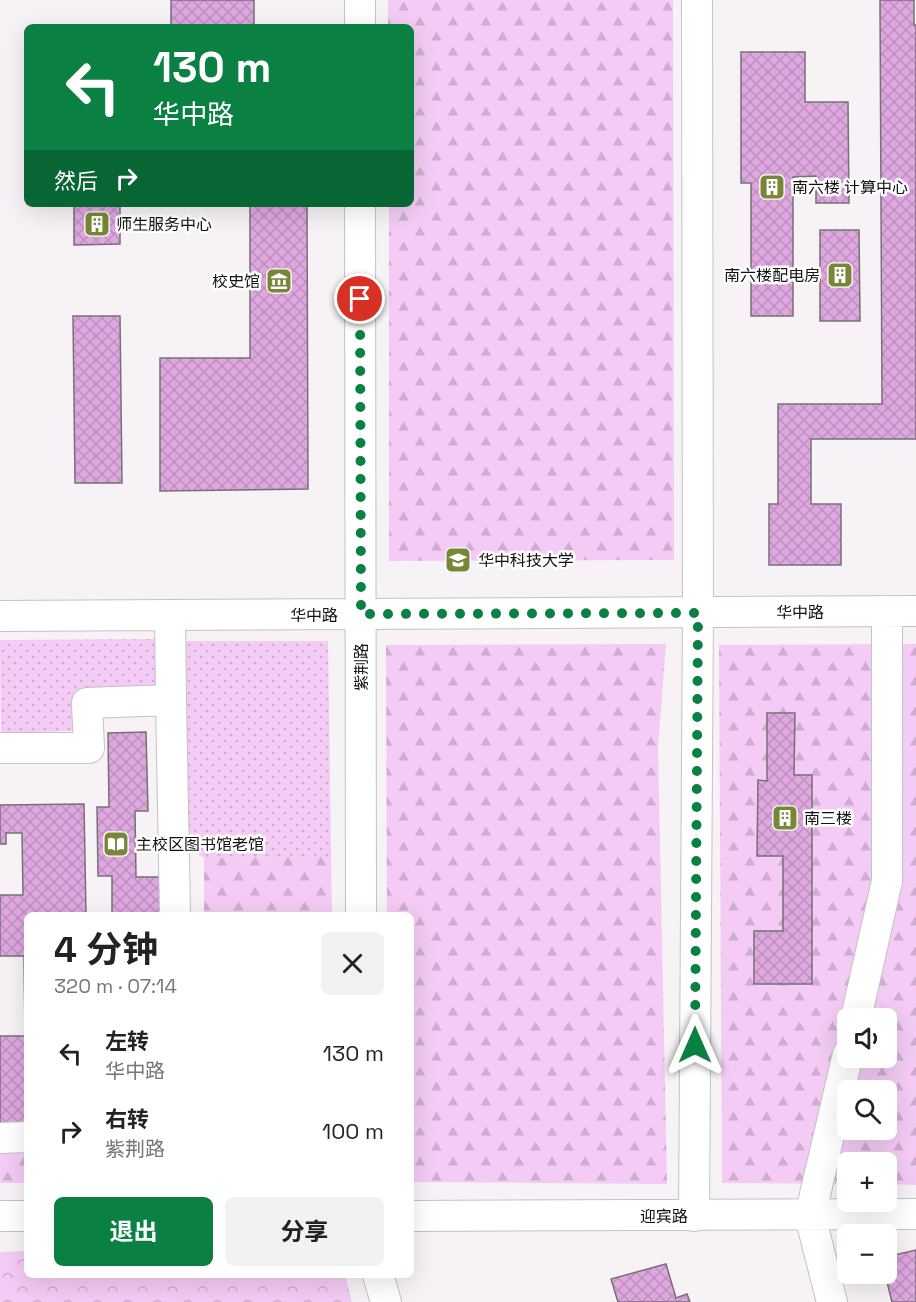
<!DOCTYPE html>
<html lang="zh">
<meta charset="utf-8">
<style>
:root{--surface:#fff;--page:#f2f2f2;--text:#222;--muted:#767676;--accent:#0b8043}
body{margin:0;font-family:"Space Grotesk","Noto Sans SC",sans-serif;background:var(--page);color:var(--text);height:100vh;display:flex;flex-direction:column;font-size:22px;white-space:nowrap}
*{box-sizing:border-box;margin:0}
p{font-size:20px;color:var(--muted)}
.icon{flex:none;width:33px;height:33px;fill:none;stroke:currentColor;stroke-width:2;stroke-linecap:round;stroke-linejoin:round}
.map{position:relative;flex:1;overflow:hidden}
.drawer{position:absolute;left:24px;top:912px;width:390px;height:366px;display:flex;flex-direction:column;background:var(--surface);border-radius:9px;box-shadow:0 6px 24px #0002}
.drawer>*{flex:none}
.hud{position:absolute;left:24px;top:24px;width:390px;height:183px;border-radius:9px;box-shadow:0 6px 24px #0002;background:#0b8043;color:#fff;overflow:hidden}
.controls{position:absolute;left:837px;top:1008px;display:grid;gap:12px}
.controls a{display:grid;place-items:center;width:60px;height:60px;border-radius:9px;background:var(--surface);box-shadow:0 6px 24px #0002;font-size:30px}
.pin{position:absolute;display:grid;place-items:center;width:51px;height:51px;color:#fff;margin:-26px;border:3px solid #fff;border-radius:50%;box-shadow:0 2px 6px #0007}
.me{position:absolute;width:66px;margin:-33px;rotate:0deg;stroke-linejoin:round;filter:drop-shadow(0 0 4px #0008)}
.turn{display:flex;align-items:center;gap:21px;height:126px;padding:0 30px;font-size:27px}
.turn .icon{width:78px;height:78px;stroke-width:2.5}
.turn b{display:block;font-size:42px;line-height:51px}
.then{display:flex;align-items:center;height:57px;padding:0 30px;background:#0003;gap:12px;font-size:22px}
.round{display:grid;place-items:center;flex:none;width:63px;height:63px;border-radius:9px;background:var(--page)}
.headline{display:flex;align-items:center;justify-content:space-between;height:102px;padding:0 30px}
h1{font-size:36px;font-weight:700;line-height:45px}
.primary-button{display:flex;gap:12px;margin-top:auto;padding:12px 30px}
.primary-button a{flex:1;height:69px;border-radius:9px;background:var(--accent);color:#fff;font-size:24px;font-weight:700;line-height:69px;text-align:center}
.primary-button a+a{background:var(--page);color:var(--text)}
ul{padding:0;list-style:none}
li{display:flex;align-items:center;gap:18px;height:78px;padding:0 30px}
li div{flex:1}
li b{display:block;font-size:22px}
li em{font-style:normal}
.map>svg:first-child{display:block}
</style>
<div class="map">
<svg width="916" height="1302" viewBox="0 0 916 1302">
<defs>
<pattern id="grass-dots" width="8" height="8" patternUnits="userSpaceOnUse" patternTransform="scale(1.5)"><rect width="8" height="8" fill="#f3cbf4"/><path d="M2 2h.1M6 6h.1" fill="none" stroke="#cfadd0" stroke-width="1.8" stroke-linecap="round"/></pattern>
<pattern id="forest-firs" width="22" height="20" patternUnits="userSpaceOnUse" patternTransform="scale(1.5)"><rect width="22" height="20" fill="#f3cbf4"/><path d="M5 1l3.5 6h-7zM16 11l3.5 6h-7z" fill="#cfadd0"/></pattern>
<pattern id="park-crowns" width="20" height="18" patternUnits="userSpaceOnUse" patternTransform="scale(1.5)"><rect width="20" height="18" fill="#f3cbf4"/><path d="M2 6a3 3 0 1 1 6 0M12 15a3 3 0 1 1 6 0" fill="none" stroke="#cfadd0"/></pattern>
<pattern id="building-cross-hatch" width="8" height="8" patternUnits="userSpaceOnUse" patternTransform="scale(1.5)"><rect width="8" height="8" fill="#dfa7e0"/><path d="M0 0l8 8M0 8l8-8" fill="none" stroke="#be8fbf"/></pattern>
</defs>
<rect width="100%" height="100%" fill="#f6f2f6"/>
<!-- grass -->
<path fill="url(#grass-dots)" d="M164 639 166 691 95 693 96 730 1 733 0 640Z
M184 641H328L331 857 204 858 185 847Z"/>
<!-- forest -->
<path fill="url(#forest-firs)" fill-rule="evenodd" d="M388 0H673L674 560 389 561V204H411V27H388Z
M666 644 658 747 667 1184 411 1182V915H387L386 645Z
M916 644V1185L887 1184 886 1162H848L847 1184 722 1183 719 645ZM848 1018H886V1058H848ZM848 1090H886V1130H848Z
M331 857 332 915H204V858Z
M0 1137H27V1183H0Z"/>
<!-- park -->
<path fill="url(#park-crowns)" d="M27 1251V1275H345L352 1302H0V1252Z"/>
<!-- building -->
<path fill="url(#building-cross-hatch)" stroke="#757175" stroke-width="1.5" d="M171 0H254V27H171Z
M880 0H914V25H916V439H811V504H841V565H769V504H778V404H882Z
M741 52H805V102H848L849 203H816V176L793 177V316H751V183H741Z
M74 204H120V244L74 245Z
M250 204H307L308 489 160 491V358H250Z
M820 230H859L860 321H820Z
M73 316H120L122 483H75Z
M767 713H795L794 775H812V984H754V931H783V856H757L758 780 767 781Z
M146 732 148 811H135L136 877H167L168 915H112V876H98L97 807H109L108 733Z
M84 804 86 915H27V1127H0V1036H25L24 956H0V895H23L22 833H6V844H0V805Z
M916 1250V1302H892L885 1274H886V1257Z
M666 1264 676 1298 687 1294 690 1302H618L611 1279Z"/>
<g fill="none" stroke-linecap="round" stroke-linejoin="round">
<!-- minor casing -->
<g stroke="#c5c1c5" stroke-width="32">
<path id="minor" d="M360 0V27
M360 204 361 915
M170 615 171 700
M0 616 916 611
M0 748H89L87 703 171 700 175 915
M856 1018 887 881V612
M0 1138 27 1137
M0 1216H27
M411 1216 916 1214
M694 1216 698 613 697 0
M378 1275 386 1302
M832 1302 810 1216 848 1054"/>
</g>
<!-- minor -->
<use href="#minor" stroke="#fff" stroke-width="30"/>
</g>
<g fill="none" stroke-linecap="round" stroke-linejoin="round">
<!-- route -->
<path stroke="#0b8043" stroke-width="10" stroke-dasharray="0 18" d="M360 299 361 614 698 613 695 1045"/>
</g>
<!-- icons -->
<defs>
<g id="building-square" transform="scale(1.35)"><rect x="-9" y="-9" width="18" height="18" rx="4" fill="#778737" stroke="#fff"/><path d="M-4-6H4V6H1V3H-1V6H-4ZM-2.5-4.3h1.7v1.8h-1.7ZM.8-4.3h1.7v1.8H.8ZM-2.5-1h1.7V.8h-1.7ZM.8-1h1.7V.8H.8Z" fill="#fff"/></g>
<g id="museum-square" transform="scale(1.35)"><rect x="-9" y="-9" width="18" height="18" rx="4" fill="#778737" stroke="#fff"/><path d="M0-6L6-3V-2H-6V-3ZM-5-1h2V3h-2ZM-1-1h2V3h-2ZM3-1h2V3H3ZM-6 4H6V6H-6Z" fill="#fff"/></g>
<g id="university-square" transform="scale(1.35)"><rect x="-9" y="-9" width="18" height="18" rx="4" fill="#778737" stroke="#fff"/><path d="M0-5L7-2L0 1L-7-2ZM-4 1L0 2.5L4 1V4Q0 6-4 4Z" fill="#fff"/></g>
<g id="library-square" transform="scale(1.35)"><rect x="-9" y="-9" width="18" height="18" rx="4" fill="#778737" stroke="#fff"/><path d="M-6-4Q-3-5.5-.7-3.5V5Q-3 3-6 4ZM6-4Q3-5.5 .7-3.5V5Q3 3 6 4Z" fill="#fff"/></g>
</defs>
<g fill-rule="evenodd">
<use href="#building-square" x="772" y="187"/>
<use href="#building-square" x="97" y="224"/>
<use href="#building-square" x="840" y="275"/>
<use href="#museum-square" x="279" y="281"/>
<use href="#university-square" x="458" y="560"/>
<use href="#building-square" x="785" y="818"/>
<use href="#library-square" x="116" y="844"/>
</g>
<g text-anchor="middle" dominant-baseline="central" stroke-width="5" stroke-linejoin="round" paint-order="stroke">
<!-- poi labels -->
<g font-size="16" fill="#121012" stroke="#fff" text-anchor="start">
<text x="792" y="187">南六楼 计算中心</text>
<text x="116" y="224">师生服务中心</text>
<text x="820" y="275" text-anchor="end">南六楼配电房</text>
<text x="260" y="281" text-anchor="end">校史馆</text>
<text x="478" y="560">华中科技大学</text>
<text x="804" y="818">南三楼</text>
<text x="136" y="844">主校区图书馆老馆</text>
</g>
<!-- street labels -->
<g font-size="16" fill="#121012" stroke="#fff">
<text x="800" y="612">华中路</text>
<text x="314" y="615">华中路</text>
<text transform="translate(361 667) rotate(-90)">紫荆路</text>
<text x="664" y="1216">迎宾路</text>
</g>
</g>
</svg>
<div class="controls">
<a><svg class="icon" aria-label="sound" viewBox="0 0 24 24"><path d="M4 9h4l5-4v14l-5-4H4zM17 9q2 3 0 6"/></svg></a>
<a><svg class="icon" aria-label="search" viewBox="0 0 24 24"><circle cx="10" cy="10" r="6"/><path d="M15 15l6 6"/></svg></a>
<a>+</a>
<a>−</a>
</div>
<div class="pin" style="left:360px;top:299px;background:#d93025"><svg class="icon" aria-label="arrive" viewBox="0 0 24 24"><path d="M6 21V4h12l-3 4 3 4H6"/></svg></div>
<svg class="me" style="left:695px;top:1045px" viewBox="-20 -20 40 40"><path d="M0-17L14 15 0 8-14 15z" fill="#0b8043" stroke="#fff" stroke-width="4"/></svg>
<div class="hud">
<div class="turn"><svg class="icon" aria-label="left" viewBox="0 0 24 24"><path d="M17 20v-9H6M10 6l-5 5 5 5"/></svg><div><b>130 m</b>华中路</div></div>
<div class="then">然后<svg class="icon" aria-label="right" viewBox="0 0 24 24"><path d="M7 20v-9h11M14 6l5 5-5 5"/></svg></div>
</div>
<section class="drawer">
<div class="headline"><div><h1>4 分钟</h1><p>320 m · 07:14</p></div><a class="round"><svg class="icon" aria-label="close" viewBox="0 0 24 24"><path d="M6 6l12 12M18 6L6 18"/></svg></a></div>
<ul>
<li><svg class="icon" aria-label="left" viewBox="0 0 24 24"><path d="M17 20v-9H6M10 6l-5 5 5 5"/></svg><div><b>左转</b><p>华中路</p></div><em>130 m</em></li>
<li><svg class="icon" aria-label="right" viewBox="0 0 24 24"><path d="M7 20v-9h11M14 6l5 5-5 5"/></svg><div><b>右转</b><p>紫荆路</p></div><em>100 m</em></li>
</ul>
<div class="primary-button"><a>退出</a><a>分享</a></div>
</section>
</div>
